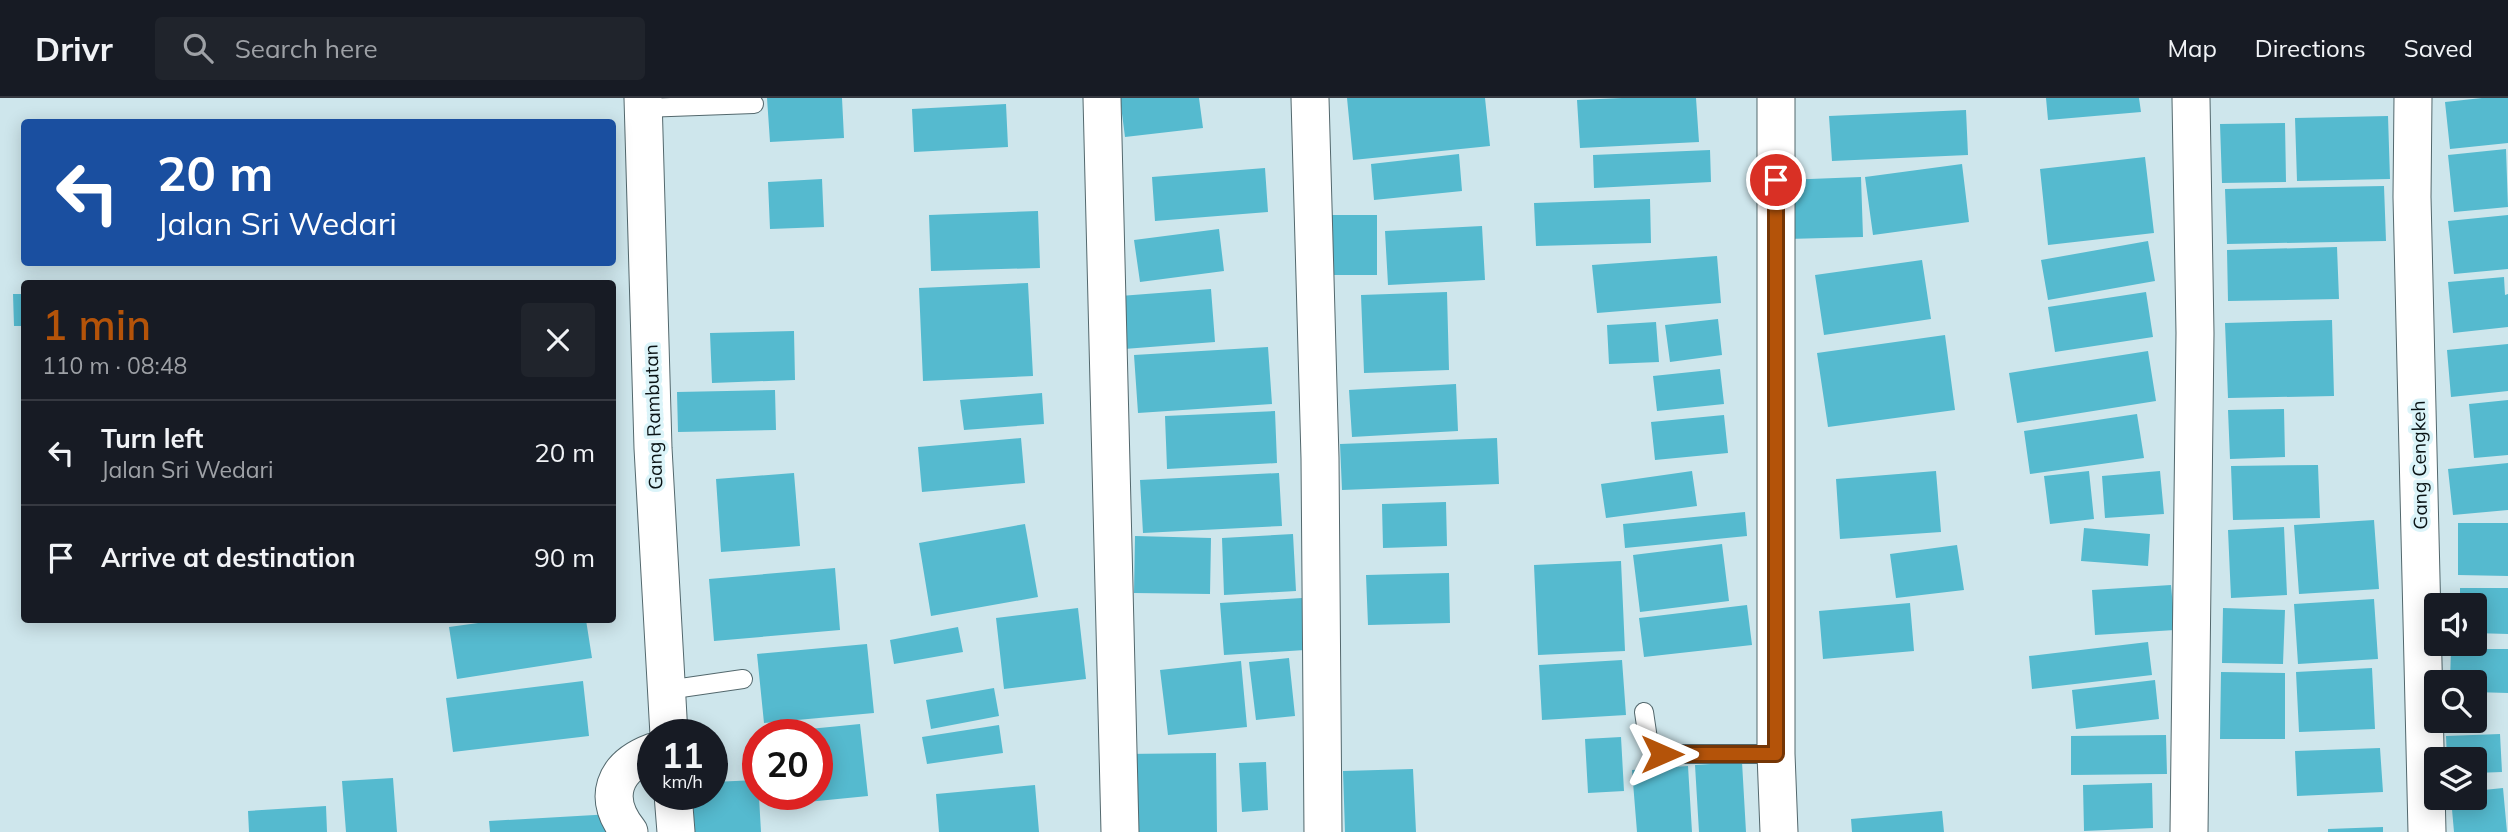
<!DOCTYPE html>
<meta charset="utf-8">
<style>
:root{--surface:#171b24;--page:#20242c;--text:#f1f3f6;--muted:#9ea1a6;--line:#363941;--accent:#b45309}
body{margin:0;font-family:Mulish,sans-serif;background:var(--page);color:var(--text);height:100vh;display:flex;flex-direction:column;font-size:26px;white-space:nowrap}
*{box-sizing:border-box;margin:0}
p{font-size:23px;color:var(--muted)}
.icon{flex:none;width:38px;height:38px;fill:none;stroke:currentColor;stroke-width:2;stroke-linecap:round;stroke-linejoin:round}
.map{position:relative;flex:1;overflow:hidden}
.sheet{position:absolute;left:21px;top:182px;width:595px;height:343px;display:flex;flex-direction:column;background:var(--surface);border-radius:7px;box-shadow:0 4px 18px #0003}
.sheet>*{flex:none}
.hud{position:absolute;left:21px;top:21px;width:595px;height:147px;border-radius:7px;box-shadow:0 4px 18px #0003;background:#1a4fa0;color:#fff;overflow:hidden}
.tools{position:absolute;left:2424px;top:495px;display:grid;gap:14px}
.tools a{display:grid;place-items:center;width:63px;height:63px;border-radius:7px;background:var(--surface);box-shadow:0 4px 18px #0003;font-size:35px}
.speed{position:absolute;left:637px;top:621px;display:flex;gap:14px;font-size:35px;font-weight:700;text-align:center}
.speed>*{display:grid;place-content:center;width:91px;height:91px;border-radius:50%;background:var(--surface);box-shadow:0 4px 18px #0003;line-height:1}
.speed small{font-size:18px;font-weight:400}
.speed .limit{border:10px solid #d22;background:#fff;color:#111}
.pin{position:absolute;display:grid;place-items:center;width:60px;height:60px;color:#fff;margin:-30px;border:4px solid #fff;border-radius:50%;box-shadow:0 2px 7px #0007}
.me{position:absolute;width:77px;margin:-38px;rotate:90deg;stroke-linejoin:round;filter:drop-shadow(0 0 5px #0008)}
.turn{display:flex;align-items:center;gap:24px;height:147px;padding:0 21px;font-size:32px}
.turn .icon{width:91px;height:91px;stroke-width:2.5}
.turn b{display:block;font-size:49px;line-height:60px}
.round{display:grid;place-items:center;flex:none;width:74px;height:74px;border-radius:7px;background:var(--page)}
.summary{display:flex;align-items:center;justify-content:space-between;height:119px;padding:0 21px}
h1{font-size:42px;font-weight:600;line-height:52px;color:var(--accent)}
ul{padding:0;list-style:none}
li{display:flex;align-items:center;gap:21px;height:105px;padding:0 21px;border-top:2px solid var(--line)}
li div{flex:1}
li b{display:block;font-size:26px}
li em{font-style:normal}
header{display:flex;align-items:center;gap:42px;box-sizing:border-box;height:98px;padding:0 35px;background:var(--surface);border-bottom:2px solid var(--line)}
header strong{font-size:33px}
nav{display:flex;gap:38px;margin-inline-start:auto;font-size:24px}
.search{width:490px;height:63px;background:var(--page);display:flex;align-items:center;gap:18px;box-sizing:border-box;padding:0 24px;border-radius:7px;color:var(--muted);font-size:26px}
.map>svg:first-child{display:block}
</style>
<header>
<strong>Drivr</strong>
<div class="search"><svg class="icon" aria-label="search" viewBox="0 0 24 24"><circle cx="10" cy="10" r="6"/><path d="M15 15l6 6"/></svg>Search here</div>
<nav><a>Map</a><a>Directions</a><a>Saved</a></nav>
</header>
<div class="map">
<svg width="2508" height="734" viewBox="0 0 2508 734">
<rect width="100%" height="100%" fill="#cee6ec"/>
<!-- building -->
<path fill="#55bacf" d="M767 0H842L844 40 770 44Z
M1120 0H1199L1203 30 1125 39Z
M1347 0H1485L1490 48 1353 62Z
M1622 0H1696L1699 44 1580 50 1577 2Z
M2046 0H2139L2141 14 2048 22Z
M2482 0H2508V45L2450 51 2445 4Z
M1006 6 1008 49 914 54 912 11Z
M1966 12 1968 57 1832 63 1829 18Z
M2388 18 2390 81 2297 83 2295 20Z
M2285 25 2286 84 2222 85 2220 26Z
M2506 51 2508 109 2454 114 2448 57Z
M1710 52 1711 84 1594 90 1593 57Z
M1459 56 1462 93 1374 102 1371 66Z
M2145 59 2154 135 2048 147 2040 71Z
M1962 66 1969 124 1873 137 1865 79Z
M1265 70 1268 114 1155 123 1152 79Z
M1861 79 1863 139 1787 141 1784 82Z
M822 81 824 129 770 131 768 84Z
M2384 88 2386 143 2227 146 2225 91Z
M1650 101 1651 145 1536 148 1534 105Z
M1038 113 1040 170 931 173 929 117Z
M1320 117H1377V177H1320Z
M2508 117V171L2454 176 2448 123Z
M1482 128 1485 182 1388 187 1385 133Z
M1219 131 1224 173 1140 184 1134 142Z
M2148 143 2155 183 2048 202 2041 162Z
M2337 149 2339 201 2228 203 2227 152Z
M1717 158 1721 205 1597 215 1592 167Z
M1922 162 1931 221 1824 237 1815 177Z
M2504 179 2505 197 2508 196V229L2453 235 2448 184Z
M1028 185 1033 278 923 283 919 190Z
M1211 191 1215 244 1124 251 1120 198Z
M1447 194 1449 272 1364 275 1361 197Z
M2146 194 2153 239 2055 254 2048 209Z
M13 196H24V228H14Z
M1718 221 1722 257 1670 264 1665 227Z
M2332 222 2334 298 2228 300 2225 225Z
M1656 224 1659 264 1609 266 1607 227Z
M794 233 795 282 712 285 710 235Z
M1945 237 1955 312 1828 329 1817 255Z
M2508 246V293L2451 299 2447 252Z
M1268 249 1272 306 1138 315 1134 257Z
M2148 253 2156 303 2017 325 2009 275Z
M1720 271 1724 306 1657 313 1653 278Z
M1456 286 1458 333 1352 339 1349 292Z
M775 292 776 332 678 334 677 294Z
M1042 295 1044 326 964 332 960 302Z
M2508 302V357L2474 360 2469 306Z
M2284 311 2285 359 2230 361 2228 312Z
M1275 313 1277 365 1167 371 1165 318Z
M2137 316 2144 360 2030 376 2024 333Z
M1724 317 1728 355 1655 362 1651 324Z
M1021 340 1025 385 922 394 918 349Z
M1497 340 1499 386 1342 392 1340 346Z
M2508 365V412L2453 417 2448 371Z
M2318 367 2320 420 2233 422 2231 368Z
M1692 373 1697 408 1606 420 1601 386Z
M1936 373 1941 434 1840 441 1836 381Z
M2089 373 2094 421 2050 426 2044 378Z
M2160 373 2164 416 2105 420 2102 378Z
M794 375 800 448 721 454 716 381Z
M1279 375 1282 428 1143 435 1140 382Z
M1446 404 1447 448 1383 450 1382 406Z
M1745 414 1747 438 1625 450 1623 426Z
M2374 422 2379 491 2299 496 2294 427Z
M2458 425H2508V478L2458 477Z
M1025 426 1038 499 931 518 919 445Z
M2284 429 2287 497 2231 500 2228 432Z
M2084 430 2150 436 2148 468 2081 463Z
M1293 436 1296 493 1224 497 1222 440Z
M1135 438 1211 440 1210 496 1134 495Z
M1722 446 1729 503 1640 514 1633 457Z
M1957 447 1964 492 1896 500 1890 456Z
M1621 463 1625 553 1538 557 1534 467Z
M835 470 840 532 714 543 709 481Z
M1449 475 1450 525 1368 527 1366 477Z
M2171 487 2175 532 2095 537 2092 492Z
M2460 490H2508V536L2474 535V508H2460Z
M1302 500 1305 552 1224 557 1220 505Z
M2374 501 2378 561 2298 566 2294 506Z
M1910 505 1914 553 1823 561 1819 513Z
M1747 507 1752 547 1644 559 1639 520Z
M1078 510 1086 581 1004 591 996 520Z
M2223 510 2285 512 2283 566 2222 565Z
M500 522H586L592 560 457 581 449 529Z
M958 529 963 554 894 566 890 542Z
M2148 544 2152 577 2032 591 2029 558Z
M867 546 874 615 764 625 757 556Z
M2451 551H2508V595L2474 594V584H2450Z
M1289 560 1295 618 1256 622 1249 564Z
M1622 562 1626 617 1542 622 1539 567Z
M1241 563 1247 629 1168 637 1160 572Z
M2372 570 2375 631 2299 634 2296 574Z
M2221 574 2285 575V641H2220Z
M2155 582 2159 621 2076 631 2072 592Z
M583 583 589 638 453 654 446 600Z
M994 590 999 618 931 631 926 602Z
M860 626 868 698 787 706 786 696H817V637H780L779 634Z
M999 627 1003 655 927 666 922 639Z
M2500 636 2502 674 2474 675V662H2447L2446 638Z
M2166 637 2167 676 2071 677V638Z
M1621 639 1624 693 1588 695 1585 641Z
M2380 650 2383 694 2297 698 2295 653Z
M1216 655 1217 734H1125L1123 656Z
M1266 664 1268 712 1242 714 1239 665Z
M1742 664 1746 734H1699L1695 667Z
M1688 668 1692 734H1637L1632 672Z
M1413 671 1416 734H1345L1343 673Z
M393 680 397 734H346L342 683Z
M758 682 761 734H695L692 696H712V684Z
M2152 685 2153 730 2084 733 2083 687Z
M1035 687 1039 734H939L936 696Z
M2503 690 2507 734H2454L2451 700H2474V693Z
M326 708 327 734H249L248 713Z
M1942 713 1944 734H1852L1851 721Z
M612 716 613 734H490L489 723Z
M2383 729V734H2328V731Z"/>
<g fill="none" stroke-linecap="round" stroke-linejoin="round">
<!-- lane casing -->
<g stroke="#53686d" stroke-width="20">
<path id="lane" d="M643 10 754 6
M667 592 743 581
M1644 614 1648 641 1652 651 1662 656H1776"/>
</g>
<!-- street casing -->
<g stroke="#53686d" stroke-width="39">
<path id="street" d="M643 0 653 350 669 637
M1102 0 1120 734
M1310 0 1320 360 1323 734
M1776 0V656L1779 734
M2413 0 2412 99 2427 734
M673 696 676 734
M629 734C602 700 613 669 653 654
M2189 734 2195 235 2191 0"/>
</g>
<!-- lane -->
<use href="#lane" stroke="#fff" stroke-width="18"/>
<!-- street -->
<use href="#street" stroke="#fff" stroke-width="37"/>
</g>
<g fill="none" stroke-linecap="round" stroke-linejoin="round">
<!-- route casing -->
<g stroke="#753606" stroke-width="18">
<path id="route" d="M1662 656H1776V82"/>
</g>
<!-- route -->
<use href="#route" stroke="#b45309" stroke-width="12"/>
</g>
<g text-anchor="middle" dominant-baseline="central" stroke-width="7" stroke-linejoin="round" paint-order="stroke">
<!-- street labels -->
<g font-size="19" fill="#0a1315" stroke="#dbf4f9">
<text transform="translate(653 319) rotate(-92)">Gang Rambutan</text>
<text transform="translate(2419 367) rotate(-91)">Gang Cengkeh</text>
</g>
</g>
</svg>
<div class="tools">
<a><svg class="icon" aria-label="sound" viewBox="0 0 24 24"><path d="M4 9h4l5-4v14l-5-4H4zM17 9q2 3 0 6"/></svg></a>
<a><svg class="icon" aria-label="search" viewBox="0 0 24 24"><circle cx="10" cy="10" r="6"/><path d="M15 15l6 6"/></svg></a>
<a><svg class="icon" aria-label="layers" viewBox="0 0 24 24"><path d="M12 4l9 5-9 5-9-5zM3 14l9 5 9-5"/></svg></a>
</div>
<div class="speed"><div>11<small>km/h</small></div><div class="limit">20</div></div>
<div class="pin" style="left:1776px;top:82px;background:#d93025"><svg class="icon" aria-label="arrive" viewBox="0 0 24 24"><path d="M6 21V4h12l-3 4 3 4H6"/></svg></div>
<svg class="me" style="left:1662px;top:656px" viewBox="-20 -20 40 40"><path d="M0-17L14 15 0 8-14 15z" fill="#b45309" stroke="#fff" stroke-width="4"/></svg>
<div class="hud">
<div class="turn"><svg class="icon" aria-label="left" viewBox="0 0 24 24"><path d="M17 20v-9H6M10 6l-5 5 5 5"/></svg><div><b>20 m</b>Jalan Sri Wedari</div></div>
</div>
<section class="sheet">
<div class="summary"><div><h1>1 min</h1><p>110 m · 08:48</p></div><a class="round"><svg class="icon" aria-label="close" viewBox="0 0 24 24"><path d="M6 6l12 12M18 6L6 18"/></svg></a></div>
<ul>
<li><svg class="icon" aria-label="left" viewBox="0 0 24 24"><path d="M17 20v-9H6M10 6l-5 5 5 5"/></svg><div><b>Turn left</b><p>Jalan Sri Wedari</p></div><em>20 m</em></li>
<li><svg class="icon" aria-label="arrive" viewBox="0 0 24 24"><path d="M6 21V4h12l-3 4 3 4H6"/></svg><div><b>Arrive at destination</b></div><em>90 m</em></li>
</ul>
</section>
</div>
